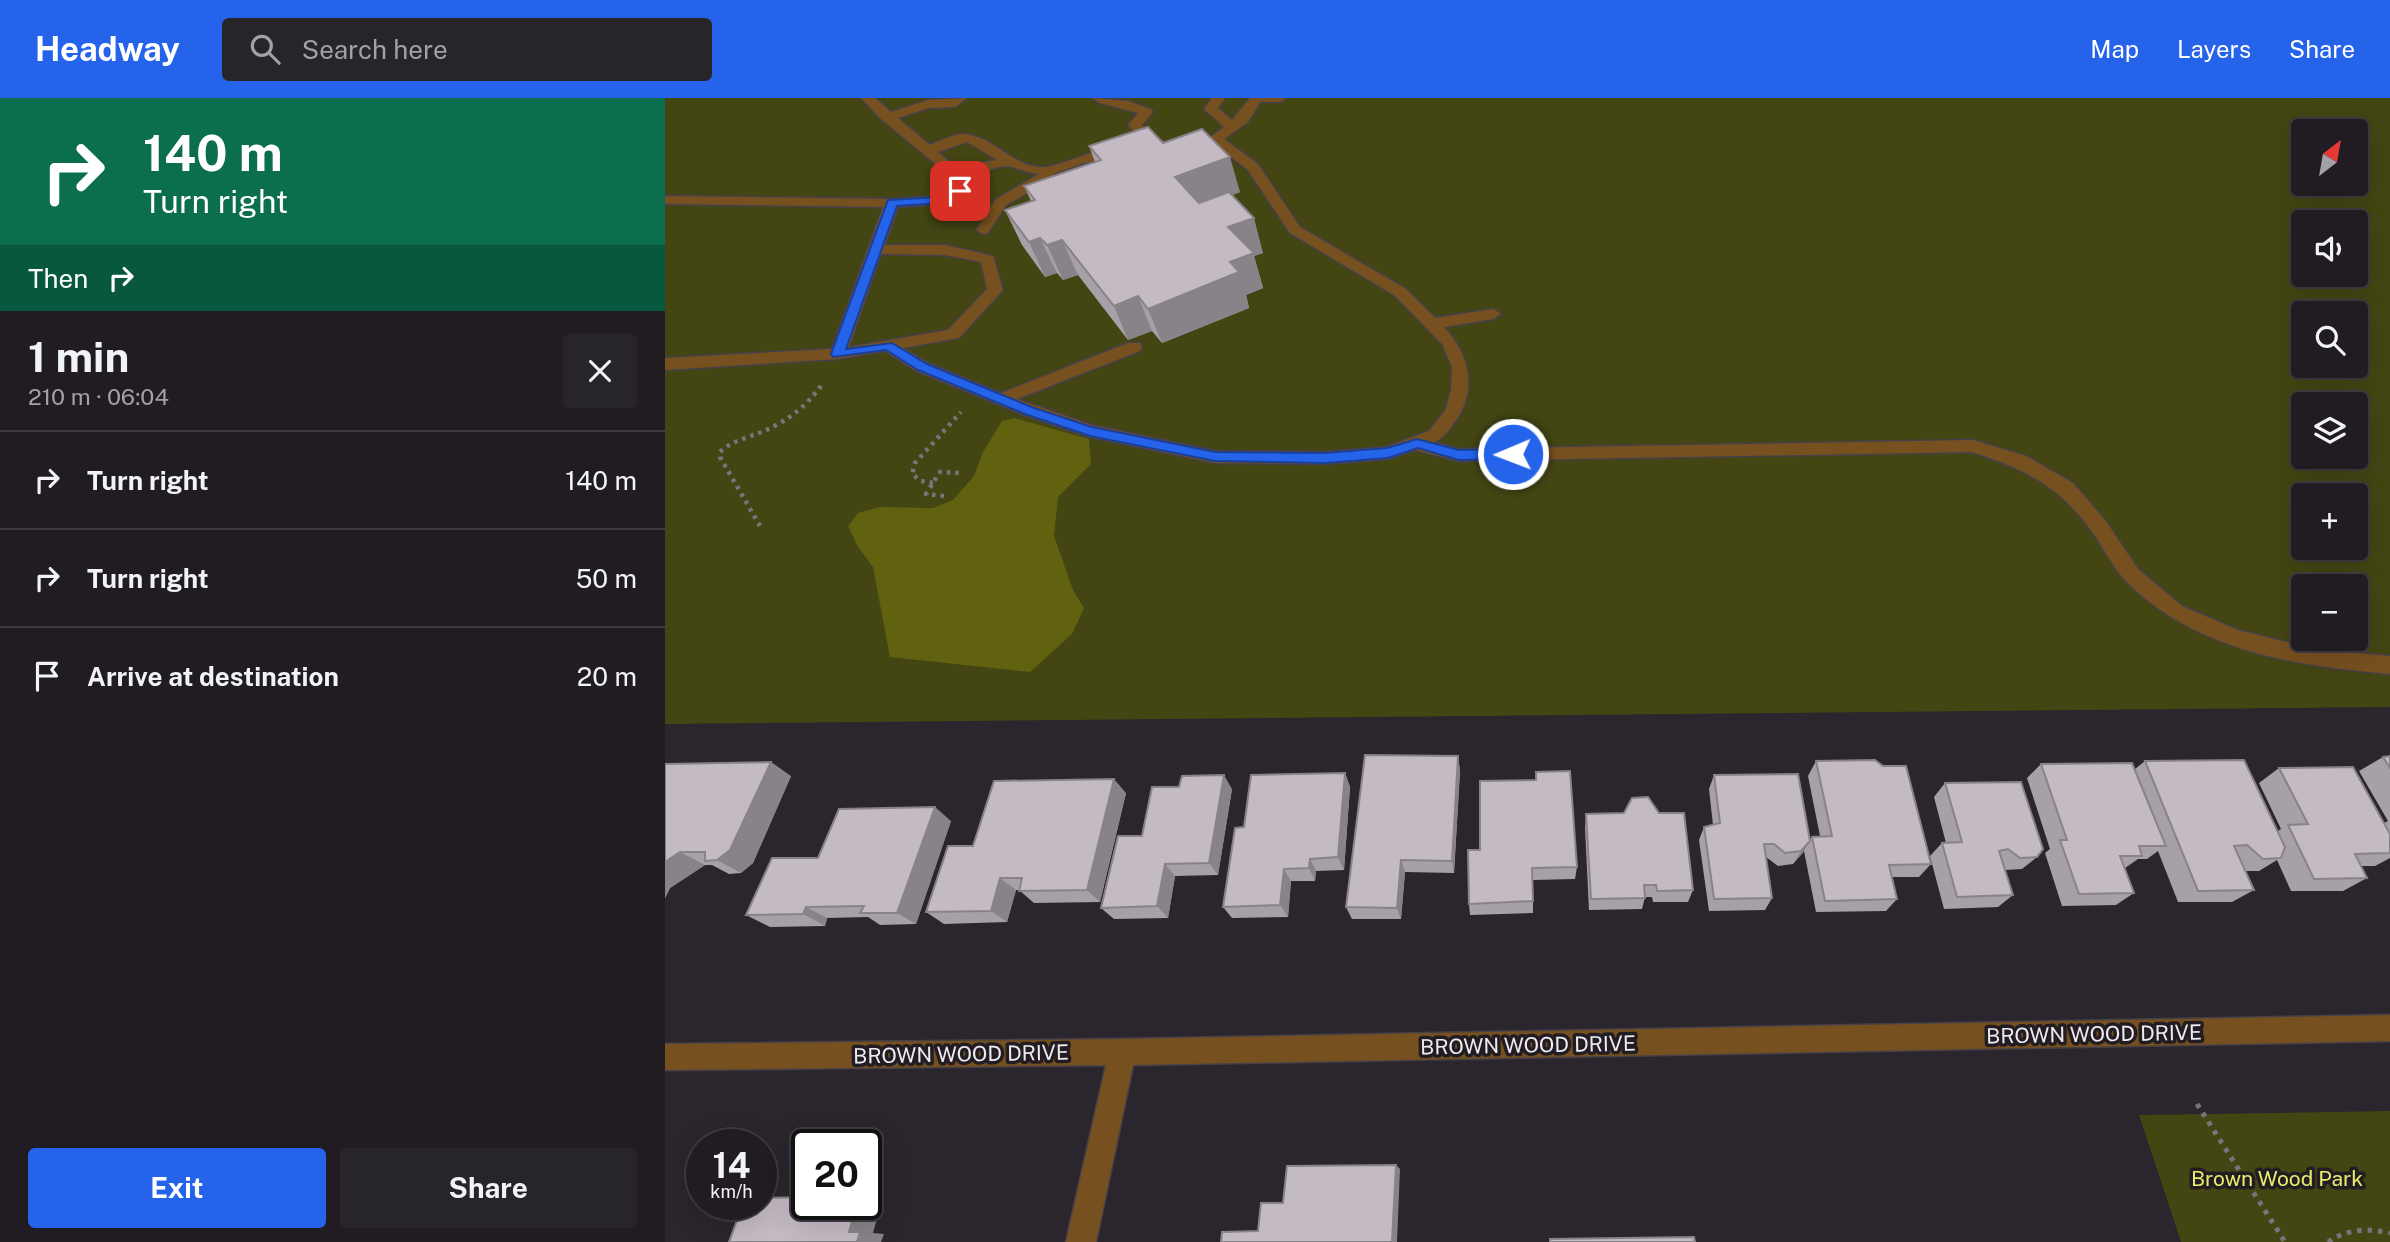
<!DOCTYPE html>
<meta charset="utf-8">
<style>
:root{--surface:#201c22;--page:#28252a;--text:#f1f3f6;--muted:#a2a1a5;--line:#3d3a40;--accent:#2563eb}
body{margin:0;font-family:"Public Sans",sans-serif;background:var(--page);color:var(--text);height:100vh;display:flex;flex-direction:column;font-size:26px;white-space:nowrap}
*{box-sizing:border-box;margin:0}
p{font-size:23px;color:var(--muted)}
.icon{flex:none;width:38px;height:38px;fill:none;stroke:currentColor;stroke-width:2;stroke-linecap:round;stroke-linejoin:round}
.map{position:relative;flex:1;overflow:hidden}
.panel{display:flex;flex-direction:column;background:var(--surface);width:665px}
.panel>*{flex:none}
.banner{background:#0b6e4f;color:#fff;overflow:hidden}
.needle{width:46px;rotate:31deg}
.controls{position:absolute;left:1626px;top:21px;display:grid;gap:14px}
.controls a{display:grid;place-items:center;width:77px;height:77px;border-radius:7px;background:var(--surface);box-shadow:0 7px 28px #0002,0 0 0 2px var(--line);font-size:35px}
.speed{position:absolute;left:21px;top:1031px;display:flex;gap:14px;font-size:35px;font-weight:700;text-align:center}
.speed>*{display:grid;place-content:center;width:91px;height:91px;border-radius:50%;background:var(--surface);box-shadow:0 7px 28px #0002,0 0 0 2px var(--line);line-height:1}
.speed small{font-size:18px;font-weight:400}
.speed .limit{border:4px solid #111;border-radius:10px;background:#fff;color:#111}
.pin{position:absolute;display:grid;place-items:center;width:60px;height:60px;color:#fff;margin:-30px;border-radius:14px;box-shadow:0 4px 10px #0006}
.me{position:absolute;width:77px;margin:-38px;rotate:269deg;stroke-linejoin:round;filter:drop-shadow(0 0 5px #0008)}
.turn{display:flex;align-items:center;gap:24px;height:147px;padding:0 28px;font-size:32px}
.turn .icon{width:91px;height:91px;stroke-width:2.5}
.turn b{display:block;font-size:49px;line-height:60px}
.then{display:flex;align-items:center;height:66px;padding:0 28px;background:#0003;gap:14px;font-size:26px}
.round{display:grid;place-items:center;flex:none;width:74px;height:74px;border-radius:7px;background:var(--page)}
.headline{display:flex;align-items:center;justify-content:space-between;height:119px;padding:0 28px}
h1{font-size:42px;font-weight:700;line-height:52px}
.button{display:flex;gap:14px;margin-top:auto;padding:14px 28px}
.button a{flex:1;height:80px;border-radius:7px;background:var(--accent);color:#fff;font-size:28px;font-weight:700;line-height:80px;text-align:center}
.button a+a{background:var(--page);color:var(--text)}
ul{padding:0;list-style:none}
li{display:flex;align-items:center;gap:21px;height:98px;padding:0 28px;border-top:2px solid var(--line)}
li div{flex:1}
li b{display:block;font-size:26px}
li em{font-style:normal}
header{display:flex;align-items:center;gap:42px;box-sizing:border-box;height:98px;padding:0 35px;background:var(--accent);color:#fff}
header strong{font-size:33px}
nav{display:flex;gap:38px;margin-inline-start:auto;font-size:24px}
.search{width:490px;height:63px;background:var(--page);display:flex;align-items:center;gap:18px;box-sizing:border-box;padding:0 24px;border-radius:7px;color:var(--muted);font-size:26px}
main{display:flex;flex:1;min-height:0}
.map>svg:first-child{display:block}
</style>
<header>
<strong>Headway</strong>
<div class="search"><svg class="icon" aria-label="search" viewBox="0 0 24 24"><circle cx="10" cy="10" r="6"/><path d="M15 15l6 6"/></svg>Search here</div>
<nav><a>Map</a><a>Layers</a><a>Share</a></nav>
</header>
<main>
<section class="panel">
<div class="banner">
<div class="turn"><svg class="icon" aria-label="right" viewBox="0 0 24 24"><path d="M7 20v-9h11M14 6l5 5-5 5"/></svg><div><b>140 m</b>Turn right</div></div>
<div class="then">Then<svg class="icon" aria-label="right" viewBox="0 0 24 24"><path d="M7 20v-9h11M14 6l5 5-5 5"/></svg></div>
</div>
<div class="headline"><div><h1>1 min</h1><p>210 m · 06:04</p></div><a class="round"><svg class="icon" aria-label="close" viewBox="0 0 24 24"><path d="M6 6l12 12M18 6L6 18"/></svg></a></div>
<ul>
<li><svg class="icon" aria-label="right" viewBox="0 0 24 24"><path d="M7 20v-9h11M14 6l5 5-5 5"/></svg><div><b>Turn right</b></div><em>140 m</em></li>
<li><svg class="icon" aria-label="right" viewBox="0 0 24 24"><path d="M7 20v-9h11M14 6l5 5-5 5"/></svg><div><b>Turn right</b></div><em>50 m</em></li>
<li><svg class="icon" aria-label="arrive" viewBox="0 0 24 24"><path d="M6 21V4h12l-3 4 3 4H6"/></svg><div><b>Arrive at destination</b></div><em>20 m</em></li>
</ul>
<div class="button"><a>Exit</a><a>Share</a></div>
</section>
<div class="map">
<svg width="1725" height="1144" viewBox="0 0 1725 1144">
<rect width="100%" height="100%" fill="#2b252d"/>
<!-- green -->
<path fill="#434513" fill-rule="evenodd" d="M0 0H1725V609L0 626ZM1638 33H1690V86H1638ZM1638 124H1690V177H1638ZM1638 215H1690V268H1638ZM1638 306H1690V359H1638ZM1638 397H1690V450H1638ZM1638 488H1690V541H1638Z
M1725 1013V1144H1516L1474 1017Z"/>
<!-- forest -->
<path fill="#60620f" d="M349 320 424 341 426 366 393 399 389 438 408 492 419 510 407 536 365 574 225 559 208 469 193 449 183 428 193 415 215 409 268 410 288 402 309 378 318 354 337 323Z"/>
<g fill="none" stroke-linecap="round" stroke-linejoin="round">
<!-- service casing -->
<g stroke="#464148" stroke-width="3">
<path id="service" d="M196 0H210L226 14 263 2 302 0 290 9 264 10 233 20 265 47C277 42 293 33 306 37 333 43 350 70 380 69 399 68 445 41 462 55L455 59 419 65 388 76 383 84 341 107 323 135 318 136 311 132 331 101 374 76C364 75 356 72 347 69 332 65 316 77 304 83L300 96 278 106 233 109 220 147H280L328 158 338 192 294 240 238 250 263 265 336 295 463 245H475L477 249 475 253 352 301 427 327 550 353 660 354 721 349 764 333 781 311 786 292 787 269 777 246 729 197 625 135 583 72 543 41 559 29 539 11 547 0H560L553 10 567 22 585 0H621L615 4H595L583 24 559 41 593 66 635 129 741 191 770 220 828 211 836 216 828 221 779 229C805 256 813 294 789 325 783 333 778 341 769 344L794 351 1308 342 1361 358 1408 385 1440 422 1473 471 1517 508 1573 532 1654 552 1725 558V576C1631 568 1530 553 1461 483 1448 470 1439 450 1428 435 1395 388 1360 371 1307 354L794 363 750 352 723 361 660 366 550 365 425 339 359 317 251 273 220 253 173 261 0 272V260L167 251 218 109 0 106V98L227 101 275 98 288 91 290 82 217 22ZM302 44 332 62 319 64 298 75 273 54ZM216 156 280 157 316 164 322 191 283 232 184 249Z
M428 0 463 3 486 11 488 14 477 27 490 40 504 45 497 49 481 46 463 27 473 15 435 5Z"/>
</g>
<!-- minor casing -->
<g stroke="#464148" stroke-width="3">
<path id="minor" d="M1725 917V943L468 967 431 1144H401L441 967 0 972V946L457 941Z"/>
</g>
<!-- path-far1 -->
<path stroke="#79747b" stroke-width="4.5" stroke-dasharray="3.5 5" stroke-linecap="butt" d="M268 385 256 383 247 376 250 365 296 314
M279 398 261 396 275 374 295 375
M95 428 55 359V354C65 344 81 340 94 335 122 324 141 309 158 285"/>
<!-- path -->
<path stroke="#79747b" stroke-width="5" stroke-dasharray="4.5 6" stroke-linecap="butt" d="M1532 1006 1620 1144
M1663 1144C1682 1131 1703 1130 1725 1135"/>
<!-- service -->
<use href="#service" fill="#77501f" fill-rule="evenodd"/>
<!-- minor -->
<use href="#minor" fill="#77501f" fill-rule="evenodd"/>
</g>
<!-- wall -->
<path fill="#a8a0a9" d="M498 45 575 94 567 97 598 155 589 158 598 190 581 197 584 210 497 245 487 233 463 242 413 177 398 182 392 175 380 179 357 147 340 112 366 103 359 88 430 64 424 48Z
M793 658 795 673 789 775 740 774 736 821H687L681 809Z
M1725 658V760L1710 768H1696L1702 780 1678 793H1626L1612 762 1594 773H1580L1589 792 1567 804H1513L1493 753 1482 761H1473L1460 770 1469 795 1451 807 1397 808 1380 755 1385 751 1362 680 1376 666 1470 671 1480 663 1613 733 1616 731 1594 685 1614 670 1719 725 1723 723 1694 673 1718 659Z
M1151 663 1266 766 1254 779H1227L1232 801 1221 813 1151 814 1139 753 1128 766 1113 768 1101 759 1107 800 1100 812 1044 813 1034 742 1039 729 1048 727 1044 691 1049 677 1145 741 1147 739 1155 738 1143 678Z
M0 666 126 678 88 765 76 775 64 776 47 767H40L5 790 0 800Z
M680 675 685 689 679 772 651 773 650 783H626L623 819 567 820 558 809 579 729Z
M1280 685 1372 759 1357 771 1340 772 1348 797 1333 809 1279 811 1265 758 1277 745H1281L1269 699Z
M567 691 553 777 510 778 503 820 449 821 436 810 477 738Z
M461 695 435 804 369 805 354 792H351L342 824 279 826 261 814 308 748Z
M959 715 1028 792 1023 804H988L987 799H980L977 811 924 812 920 730 921 716Z
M286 723 251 826 215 827 203 819 162 820 160 828 105 829 81 817 153 760Z
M803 752 912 769 910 781 868 782V815L805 817 804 806Z"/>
<!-- shaded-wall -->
<path fill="#888289" d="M565 59 575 94 521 114 510 79Z
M589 120 598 155 589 158 598 190 581 197 584 210 497 245 483 211 565 164 563 129Z
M375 140 392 175 380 179 364 144Z
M397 142 413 177 398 182 382 147Z
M473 198 487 233 463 242 449 208Z
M793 658 795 673 789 775 787 763Z
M106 664 126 678 88 765 76 775 52 762Z
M680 675 685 689 679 772 673 759Z
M559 677 567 691 553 777 544 765Z
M449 681 461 695 435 804 422 792Z
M270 709 286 723 251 826 232 815Z
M1145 743 1137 756 1128 766 1136 753Z
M15 754 40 767 5 790 0 800V764Z
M645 761 651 773 650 783 644 770Z
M736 762 740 774 736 821 732 810Z
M500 766 510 778 503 820 492 808Z
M619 771 626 783 623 819 615 807Z
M335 780 351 792 342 824 326 813Z
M141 809 162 820 160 828 138 816Z
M731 1067 735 1071 732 1144H727Z
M201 1100 217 1102 208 1135 219 1136 216 1144H192L184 1134 192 1106H201Z"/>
<!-- building -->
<path fill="#c3bac4" stroke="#888289" stroke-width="2" d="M483 29 498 45 537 31 565 59 510 79 534 105 564 94 589 120 563 129 589 155 565 164 574 174 483 211 473 198 449 208 397 142 382 147 375 140 364 144 340 112 370 102 359 88 436 62 424 48Z
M700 657 793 658 787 763 736 762 732 810 681 809Z
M1725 658V670L1718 659Z
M1210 662 1218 668H1241L1266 766 1224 767 1232 801 1160 803 1147 739 1167 738 1151 663Z
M1579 662 1620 749 1616 760 1598 761 1582 747 1569 748 1589 792 1533 793 1480 663Z
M106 664 65 752 52 762 40 763V754H15L0 764V666Z
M1467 665 1501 748H1474L1477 758H1455L1469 795 1414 796 1395 742H1402L1376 666Z
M1688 669 1725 736V755L1690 756 1702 780 1649 781 1623 727 1643 726 1614 670Z
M905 673 912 769 867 770 868 803 804 806 803 752H815V683L871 682V674Z
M680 675 673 759 645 761 644 770 619 771 615 807 558 809 570 730 579 729 586 677Z
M1133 676 1145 743 1136 753 1120 755 1109 746H1099L1107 800 1049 801 1039 729 1055 725 1049 677Z
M559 677 544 765 500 766 492 808 436 810 453 738H477L487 689H514L517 678Z
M449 681 422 792 354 793 357 780H335L326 813 261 814 283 748H308L329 683Z
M1356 684 1378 751 1372 759 1355 760 1343 751 1334 753 1348 797 1292 799 1277 745 1297 744 1280 685Z
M983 699 994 715H1019L1028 792 992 793 991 787H979L980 800 926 801 921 716 959 715 967 700Z
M270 709 232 815H195L199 808 141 809 138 816 81 817 107 760H153L174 711Z
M731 1067 727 1144H556L557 1134 593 1133 596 1105H618L622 1068Z
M142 1099V1106H192L184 1134H195L192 1144H64L78 1106H96V1100Z
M1029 1139 1030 1144H885V1141Z"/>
<!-- route -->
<path fill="#2563eb" stroke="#184099" stroke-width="2" d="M295 89 299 90V95L278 105 232 108 181 251 227 245 262 266 369 310 427 329 550 354 660 355 722 350 752 341 794 352 848 351 854 356 848 361 794 362 753 350 723 360 660 365 550 363 425 338 360 316 253 272 221 252 168 259 166 256 223 102 276 99Z"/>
<g text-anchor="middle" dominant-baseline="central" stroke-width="7" stroke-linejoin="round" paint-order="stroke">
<!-- near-street labels -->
<g font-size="21" fill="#eeeaef" stroke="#221c23">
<text transform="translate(1429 936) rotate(-1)">BROWN WOOD DRIVE</text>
<text transform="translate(863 947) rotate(-1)">BROWN WOOD DRIVE</text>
<text transform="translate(296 956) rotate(-1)">BROWN WOOD DRIVE</text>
</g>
<!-- near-park labels -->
<g font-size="21" fill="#e8ed6a" stroke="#221c23">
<text x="1612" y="1080">Brown Wood Park</text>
</g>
</g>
</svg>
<div class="controls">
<a><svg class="needle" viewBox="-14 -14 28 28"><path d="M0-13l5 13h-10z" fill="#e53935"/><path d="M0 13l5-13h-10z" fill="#a2a1a5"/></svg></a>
<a><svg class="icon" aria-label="sound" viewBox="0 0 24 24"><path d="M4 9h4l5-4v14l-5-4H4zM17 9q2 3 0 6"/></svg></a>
<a><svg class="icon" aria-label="search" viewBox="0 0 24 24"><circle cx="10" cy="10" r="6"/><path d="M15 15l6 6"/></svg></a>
<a><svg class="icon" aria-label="layers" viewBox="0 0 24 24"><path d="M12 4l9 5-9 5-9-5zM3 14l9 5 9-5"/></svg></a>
<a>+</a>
<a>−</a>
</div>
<div class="speed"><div>14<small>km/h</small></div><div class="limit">20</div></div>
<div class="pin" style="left:295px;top:93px;background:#d93025"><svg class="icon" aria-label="arrive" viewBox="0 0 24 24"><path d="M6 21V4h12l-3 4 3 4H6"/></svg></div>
<svg class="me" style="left:848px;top:356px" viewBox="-20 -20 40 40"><circle r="17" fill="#2563eb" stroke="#fff" stroke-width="3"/><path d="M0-11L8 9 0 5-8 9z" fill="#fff"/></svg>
</div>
</main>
